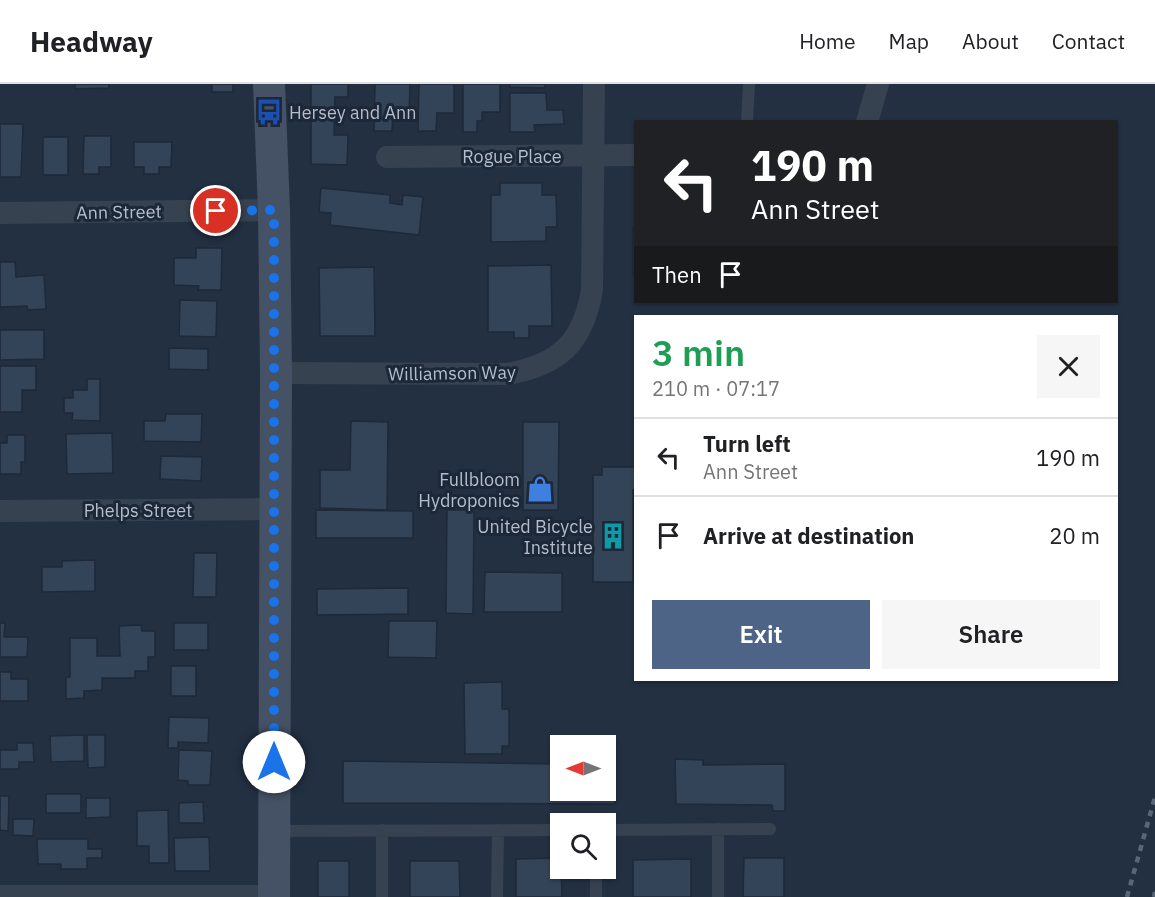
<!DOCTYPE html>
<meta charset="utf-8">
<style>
:root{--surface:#fff;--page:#f6f6f6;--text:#202124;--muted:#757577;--line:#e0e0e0;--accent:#4d6487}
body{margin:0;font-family:"IBM Plex Sans",sans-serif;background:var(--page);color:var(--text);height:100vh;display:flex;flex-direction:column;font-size:22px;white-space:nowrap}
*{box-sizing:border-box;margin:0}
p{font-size:20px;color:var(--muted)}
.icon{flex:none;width:33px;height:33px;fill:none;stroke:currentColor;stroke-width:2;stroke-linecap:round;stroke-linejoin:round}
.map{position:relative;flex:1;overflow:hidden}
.drawer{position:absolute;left:634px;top:231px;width:484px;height:366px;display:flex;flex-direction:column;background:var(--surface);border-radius:0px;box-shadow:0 2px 4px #0004}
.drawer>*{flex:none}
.guide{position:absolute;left:634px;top:36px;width:484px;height:183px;border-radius:0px;box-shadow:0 2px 4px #0004;background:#202124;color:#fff;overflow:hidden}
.needle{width:39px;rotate:270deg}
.buttons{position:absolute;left:550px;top:651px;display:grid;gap:12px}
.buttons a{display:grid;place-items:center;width:66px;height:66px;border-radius:0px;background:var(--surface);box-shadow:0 2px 4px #0004;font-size:30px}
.pin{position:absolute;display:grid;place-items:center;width:51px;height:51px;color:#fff;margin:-26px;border:3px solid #fff;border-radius:50%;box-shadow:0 2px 6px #0007}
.me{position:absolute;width:66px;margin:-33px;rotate:0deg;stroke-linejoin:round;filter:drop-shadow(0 0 4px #0008)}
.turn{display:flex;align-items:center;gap:21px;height:126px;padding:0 18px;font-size:27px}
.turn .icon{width:78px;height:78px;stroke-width:2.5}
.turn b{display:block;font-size:42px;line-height:51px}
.then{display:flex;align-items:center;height:57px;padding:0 18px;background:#0003;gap:12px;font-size:22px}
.round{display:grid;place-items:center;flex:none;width:63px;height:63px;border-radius:0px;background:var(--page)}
.overview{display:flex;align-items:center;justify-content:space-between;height:102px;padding:0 18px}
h1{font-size:36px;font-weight:600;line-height:45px;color:#1e9e55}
.action{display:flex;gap:12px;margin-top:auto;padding:12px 18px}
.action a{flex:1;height:69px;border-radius:0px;background:var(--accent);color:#fff;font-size:24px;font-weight:600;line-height:69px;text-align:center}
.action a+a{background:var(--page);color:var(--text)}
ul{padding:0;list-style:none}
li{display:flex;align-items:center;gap:18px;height:78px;padding:0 18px;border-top:2px solid var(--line)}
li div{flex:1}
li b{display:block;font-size:22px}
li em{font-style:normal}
header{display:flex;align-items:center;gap:36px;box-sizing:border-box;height:84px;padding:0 30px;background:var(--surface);border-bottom:2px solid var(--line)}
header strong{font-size:28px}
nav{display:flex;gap:33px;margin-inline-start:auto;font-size:21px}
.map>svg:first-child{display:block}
</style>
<header>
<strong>Headway</strong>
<nav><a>Home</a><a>Map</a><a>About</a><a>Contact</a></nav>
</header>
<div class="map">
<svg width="1155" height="813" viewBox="0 0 1155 813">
<rect width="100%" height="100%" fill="#223042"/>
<!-- building -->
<path fill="#344458" stroke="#1e2939" stroke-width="1.5" d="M75 0H109V4L75 5Z
M212 0H233V8H212Z
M311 0H348V13H335L334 51H348L347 81 311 80Z
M375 0H410L409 30 393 29 392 47H374Z
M419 0H454V29H437L436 47H418Z
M463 0H500V28H482V37H477V48H463Z
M510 0H545V4L510 3Z
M510 9H546L547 26H563L564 40 534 41 535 48H510Z
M0 40H23L21 93H0Z
M84 52H111V83H99V90H83Z
M43 53H68V91H43Z
M134 58H172L171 83H159V90H144V83H134Z
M500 99H542V111H556L557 143H546V157L491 158V111H500Z
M321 104 390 111V119L402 121 403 111 423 113 419 151 330 141 331 129 319 128Z
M633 144H636V191H633Z
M196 164H222L221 206H198L199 202 174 201V174H196Z
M0 178H15L16 193 44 191 46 225 28 226 27 222 0 223Z
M551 181 552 242H529V254H514V248H488V182Z
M374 183 375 252H320L319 184Z
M180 216 217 217 216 253 179 252Z
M0 246H44V275L0 276Z
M169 264 208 265V286L169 285Z
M0 282H36V306H22V328H0Z
M87 295H100V337L72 336 73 329H64V314H73V306H87Z
M166 330H202L201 358 144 357V337H165Z
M351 337 388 338 387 426 320 424V386H350Z
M523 338H559L558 426H523Z
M112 349 113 389 67 390 66 350Z
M7 351H25V378H21V390H0V359H7Z
M161 372 202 373 201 397 160 395Z
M602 383H636V406H633V498H593V391H602Z
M316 426 413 427V454H316Z
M447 426H474L473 530 446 529Z
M194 469H217L216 513H193Z
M95 476V507L42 508V483H62V477Z
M485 488 562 489V528H484Z
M408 504V530L317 531V505Z
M389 537H437L436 574 388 573Z
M0 539H5L4 553H28L27 573H0Z
M174 539H208V566H174Z
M141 541 142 547H155V573H148V587H135V594H102V606L84 607V614L66 615V593H70V554H97V572H120L119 542Z
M171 582H196V612H171Z
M0 588H11V595H28V617H0Z
M502 598V625H509V662H502V670H465L464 599Z
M169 633 209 634 208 659 178 658V664H168Z
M84 651V677L51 678 50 652Z
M87 651H105V683L88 684Z
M17 659H33L34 678H19V685H0V666H17Z
M179 666 212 667 210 701H188V697L178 696Z
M675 675 703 676V681L785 680V727H773L772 721 676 720Z
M343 677 561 680V706H606V677H614L615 720 343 719Z
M46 710H81V729H46Z
M0 712H9L8 747 0 746Z
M86 714H110V733L86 734Z
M203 718 204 739H179V719Z
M168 726 169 779H149V762H137V727Z
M13 735H34L33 752 13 751Z
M209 753 210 787H175L174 754Z
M37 755H88V765H102V774H87V785H61V780H38Z
M561 774 562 813H516V775Z
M744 774H784V813H743Z
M691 775V813H633V776Z
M318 777H349V813H318Z
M410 777H459L460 813H410Z"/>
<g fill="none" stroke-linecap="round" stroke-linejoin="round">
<!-- lane -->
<path stroke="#374251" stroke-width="12" d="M747 38 749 0
M382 746V813
M606 746 770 745
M275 747 561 746
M497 813 498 746
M596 813V784
M718 813V745"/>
<!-- street -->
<path stroke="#374251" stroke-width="22" d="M867 38 878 0
M387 73 636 71
M0 129 274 126
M276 289 507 290C559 281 583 259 592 206L594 0
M0 427 276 425
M0 812H274"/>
<!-- secondary -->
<path stroke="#455165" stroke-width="32" d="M269 0 274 126 276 289 274 813"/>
<!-- rail -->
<path stroke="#596679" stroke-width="4.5" stroke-dasharray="6 6" stroke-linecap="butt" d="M1127 813 1155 713
M1154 813 1155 808"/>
</g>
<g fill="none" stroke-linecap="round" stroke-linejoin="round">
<!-- route -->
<path stroke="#1a73e8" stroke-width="10" stroke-dasharray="0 18" d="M216 127 274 126V678"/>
</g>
<!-- icons -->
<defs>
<g id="bus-bare" transform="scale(2.07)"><path d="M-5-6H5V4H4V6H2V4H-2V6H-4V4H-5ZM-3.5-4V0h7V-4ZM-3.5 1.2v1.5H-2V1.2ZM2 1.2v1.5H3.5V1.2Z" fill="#1a4fb4" stroke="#1c2737" stroke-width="2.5" paint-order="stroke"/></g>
<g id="shop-bare" transform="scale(2.07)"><path d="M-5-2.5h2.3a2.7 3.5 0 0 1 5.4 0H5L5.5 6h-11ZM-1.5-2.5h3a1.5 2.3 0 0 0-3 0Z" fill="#3f7fe0" stroke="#1c2737" stroke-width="2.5" paint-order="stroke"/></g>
<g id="building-bare" transform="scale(2.07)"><path d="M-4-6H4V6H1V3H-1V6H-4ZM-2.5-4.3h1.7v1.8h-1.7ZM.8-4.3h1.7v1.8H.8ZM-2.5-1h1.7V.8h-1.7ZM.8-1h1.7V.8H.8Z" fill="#0f9aa8" stroke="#1c2737" stroke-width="2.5" paint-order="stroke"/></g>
</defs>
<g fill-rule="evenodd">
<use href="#bus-bare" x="269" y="28"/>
<use href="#shop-bare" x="540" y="405"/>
<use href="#building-bare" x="613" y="452"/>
</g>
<g text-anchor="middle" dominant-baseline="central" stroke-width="6" stroke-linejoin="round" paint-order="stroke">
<!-- poi labels -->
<g font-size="18" fill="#b4bdcc" stroke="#1c2737" text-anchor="end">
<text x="289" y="28" text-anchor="start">Hersey and Ann</text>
<text x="520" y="395">Fullbloom<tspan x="520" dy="21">Hydroponics</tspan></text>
<text x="593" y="442">United Bicycle<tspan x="593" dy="21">Institute</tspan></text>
</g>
<!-- street labels -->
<g font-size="18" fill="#b4bdcc" stroke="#1c2737">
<text x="512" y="72">Rogue Place</text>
<text transform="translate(119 128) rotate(-1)">Ann Street</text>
<text transform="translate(452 289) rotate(-1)">Williamson Way</text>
<text x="138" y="426">Phelps Street</text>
</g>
</g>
</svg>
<div class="buttons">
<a><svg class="needle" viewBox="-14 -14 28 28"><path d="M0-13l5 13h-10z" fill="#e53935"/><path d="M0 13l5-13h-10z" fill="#757577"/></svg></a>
<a><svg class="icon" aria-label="search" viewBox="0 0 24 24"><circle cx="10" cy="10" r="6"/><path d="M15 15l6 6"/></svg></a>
</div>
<div class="pin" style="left:216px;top:127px;background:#d93025"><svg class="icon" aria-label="arrive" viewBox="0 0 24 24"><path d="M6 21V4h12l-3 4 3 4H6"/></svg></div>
<svg class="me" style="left:274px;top:678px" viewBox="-20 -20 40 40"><circle r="19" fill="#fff"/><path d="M0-13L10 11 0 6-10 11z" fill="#1a73e8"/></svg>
<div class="guide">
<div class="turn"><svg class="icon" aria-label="left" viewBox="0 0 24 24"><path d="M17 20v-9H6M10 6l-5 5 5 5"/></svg><div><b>190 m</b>Ann Street</div></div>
<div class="then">Then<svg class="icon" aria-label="arrive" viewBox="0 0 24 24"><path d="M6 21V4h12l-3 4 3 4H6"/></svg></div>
</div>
<section class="drawer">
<div class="overview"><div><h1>3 min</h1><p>210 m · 07:17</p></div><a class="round"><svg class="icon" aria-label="close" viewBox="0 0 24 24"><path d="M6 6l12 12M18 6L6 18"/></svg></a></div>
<ul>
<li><svg class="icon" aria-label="left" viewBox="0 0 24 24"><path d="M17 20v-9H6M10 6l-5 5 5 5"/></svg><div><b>Turn left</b><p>Ann Street</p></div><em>190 m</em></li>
<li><svg class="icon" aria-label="arrive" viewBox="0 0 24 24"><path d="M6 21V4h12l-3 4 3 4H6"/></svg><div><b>Arrive at destination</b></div><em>20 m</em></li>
</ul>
<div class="action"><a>Exit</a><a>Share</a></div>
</section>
</div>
